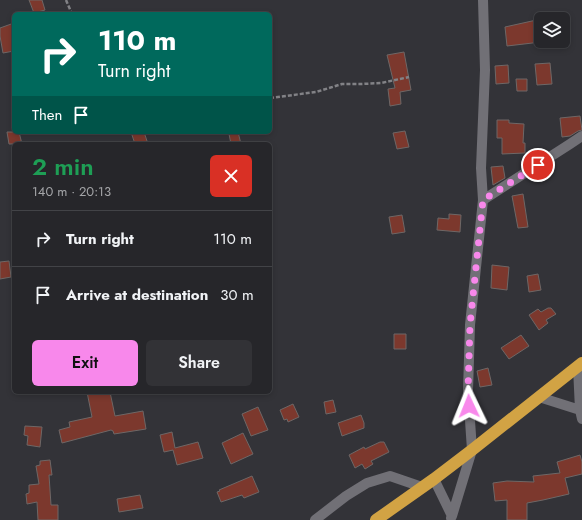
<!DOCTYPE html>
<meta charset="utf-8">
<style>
:root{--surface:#26262a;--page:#323236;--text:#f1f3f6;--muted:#a4a5a8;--line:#424347;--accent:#f888eb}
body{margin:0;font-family:Jost,sans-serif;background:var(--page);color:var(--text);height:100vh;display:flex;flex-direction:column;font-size:15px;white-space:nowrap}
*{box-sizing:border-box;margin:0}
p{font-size:13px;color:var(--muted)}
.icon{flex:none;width:22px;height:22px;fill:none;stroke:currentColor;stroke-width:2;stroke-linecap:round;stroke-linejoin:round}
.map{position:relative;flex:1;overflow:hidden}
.details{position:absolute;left:12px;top:142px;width:260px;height:252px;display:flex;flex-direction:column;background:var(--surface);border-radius:6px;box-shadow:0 2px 6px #0003,0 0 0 1px var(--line)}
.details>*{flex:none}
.hud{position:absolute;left:12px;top:12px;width:260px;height:122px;border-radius:6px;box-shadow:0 2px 6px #0003,0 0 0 1px var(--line);background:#00695c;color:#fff;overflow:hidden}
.buttons{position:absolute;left:534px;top:12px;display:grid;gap:8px}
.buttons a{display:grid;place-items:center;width:36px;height:36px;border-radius:6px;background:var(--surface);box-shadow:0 2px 6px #0003,0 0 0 1px var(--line);font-size:20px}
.pin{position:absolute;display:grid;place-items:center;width:34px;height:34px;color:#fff;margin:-17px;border:2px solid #fff;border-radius:50%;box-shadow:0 1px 4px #0007}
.me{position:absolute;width:44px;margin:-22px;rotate:358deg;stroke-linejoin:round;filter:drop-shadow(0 0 3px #0008)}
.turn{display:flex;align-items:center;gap:14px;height:84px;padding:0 20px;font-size:18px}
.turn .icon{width:52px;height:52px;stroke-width:2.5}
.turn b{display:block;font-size:28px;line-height:34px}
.then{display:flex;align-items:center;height:38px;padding:0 20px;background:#0003;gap:8px;font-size:15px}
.round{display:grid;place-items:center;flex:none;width:42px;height:42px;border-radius:6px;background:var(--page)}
.head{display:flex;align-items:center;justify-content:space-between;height:68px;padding:0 20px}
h1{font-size:24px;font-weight:600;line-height:30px;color:#1e9e55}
.action{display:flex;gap:8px;margin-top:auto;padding:8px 20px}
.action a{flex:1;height:46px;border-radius:6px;background:var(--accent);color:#111;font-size:16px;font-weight:600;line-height:46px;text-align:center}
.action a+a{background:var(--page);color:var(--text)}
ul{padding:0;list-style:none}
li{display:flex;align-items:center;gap:12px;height:56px;padding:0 20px;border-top:1px solid var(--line)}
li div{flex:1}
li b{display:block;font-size:15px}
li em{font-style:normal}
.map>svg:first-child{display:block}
</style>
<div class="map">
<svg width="582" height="520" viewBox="0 0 582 520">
<rect width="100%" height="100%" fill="#333338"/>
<!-- building -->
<path fill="#7c382d" stroke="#6e6766" d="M29 0H42L45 10 34 13Z
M541 19V42L507 46 505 27Z
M14 23V51L3 53 0 36V28Z
M404 52 411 90 400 92 401 104 390 106 388 89 395 88 387 55Z
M550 63 552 84 537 85 535 64Z
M508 65 509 83 496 84 495 66Z
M516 79H527V91H517Z
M580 116 582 130 578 131 570 136 562 137 560 118Z
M497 120H509V123L524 124 523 143H525V153L502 154V138H497Z
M405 131 409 147 397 149 393 133Z
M7 132H19L22 144H9Z
M131 132H144L148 144H135Z
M234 132H238L241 144H231L229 134Z
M503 166 505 178 493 185 491 167Z
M523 194 528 227 518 228 512 196Z
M449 214 461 215 460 232 437 230 438 218 449 219Z
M402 215 405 232 392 234 389 217Z
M9 261 11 277 0 279V262Z
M492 265 509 267 507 290 491 288Z
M538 274 541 290 529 292 527 276Z
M548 308H551L556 314 546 320 548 323 539 330 529 315 538 309 541 312Z
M394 334H406V349H394Z
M521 335 529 346 509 359 501 348Z
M488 368 492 385 480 387 477 371Z
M87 392H110L115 416 143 411 146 429 114 434 113 431 111 430 62 443 59 430 70 427 69 422 92 417Z
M333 400 336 412 326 414 324 402Z
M293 404 299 417 288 422 287 419 284 420 280 410Z
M258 407 268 430 251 436 242 414Z
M361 415 364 423V428L342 436 338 423Z
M25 426 42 427 40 447 27 445 28 436 24 435Z
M172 432 175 448 198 442 203 458 177 465 173 450 164 452 160 435Z
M243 433 253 454 231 464 222 443Z
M380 442H384L389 452 371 461 373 464 365 469 362 464 355 468 349 455 364 447 365 449Z
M580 455 582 462V474L565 478 569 494 543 500 527 503V520H507V500L495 501 493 483 507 481 534 482 533 476 560 473 557 462Z
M50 460 52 475H49L51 505H58V520H38L37 502 27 504 26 494 29 493V485L39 484 36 466 40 465V461Z
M252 476 259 492 244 498 242 495 221 502 217 492 220 491 219 490Z
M140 495 143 508 119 512 117 499Z"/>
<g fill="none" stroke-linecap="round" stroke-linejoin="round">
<!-- path -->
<path stroke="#828286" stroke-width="2.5" stroke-dasharray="4 2" stroke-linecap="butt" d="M66 0 72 14
M270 98 316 92 342 84H361L381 83 409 77"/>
<!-- street -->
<path stroke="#717076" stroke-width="10" d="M483 200 570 144 582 136
M578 367 580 410 582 419
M539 397 580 410
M434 479 452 516 451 518
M452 516 472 450 468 391 470 325 483 200 481 168 485 70 483 0
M315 520 346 496 367 483 390 476 422 487"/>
<!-- highway -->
<path stroke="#d2a344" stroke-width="12" d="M376 520 434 479 472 450 582 363"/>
</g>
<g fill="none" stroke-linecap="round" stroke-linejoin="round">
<!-- route -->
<path stroke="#f888eb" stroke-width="7" stroke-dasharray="0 12.6" d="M469 406 468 391 470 325 483 200 538 165"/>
</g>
</svg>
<div class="buttons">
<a><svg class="icon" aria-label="layers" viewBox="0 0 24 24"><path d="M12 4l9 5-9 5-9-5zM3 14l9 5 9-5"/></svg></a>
</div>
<div class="pin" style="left:538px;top:165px;background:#d93025"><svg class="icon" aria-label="arrive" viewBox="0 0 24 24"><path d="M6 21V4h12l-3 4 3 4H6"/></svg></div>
<svg class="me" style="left:469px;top:406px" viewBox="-20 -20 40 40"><path d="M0-17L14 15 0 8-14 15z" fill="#f888eb" stroke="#fff" stroke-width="4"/></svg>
<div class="hud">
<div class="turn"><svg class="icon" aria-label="right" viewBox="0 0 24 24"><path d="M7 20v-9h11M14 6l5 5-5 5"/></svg><div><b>110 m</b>Turn right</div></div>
<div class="then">Then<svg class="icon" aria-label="arrive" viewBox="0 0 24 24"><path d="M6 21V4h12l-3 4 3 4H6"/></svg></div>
</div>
<section class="details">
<div class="head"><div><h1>2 min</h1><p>140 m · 20:13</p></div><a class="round" style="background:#d93025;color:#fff"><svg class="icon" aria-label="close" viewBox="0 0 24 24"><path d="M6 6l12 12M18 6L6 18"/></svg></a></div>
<ul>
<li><svg class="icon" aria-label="right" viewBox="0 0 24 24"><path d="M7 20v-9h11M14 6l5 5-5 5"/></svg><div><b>Turn right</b></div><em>110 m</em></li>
<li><svg class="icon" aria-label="arrive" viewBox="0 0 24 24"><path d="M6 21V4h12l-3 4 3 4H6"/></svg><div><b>Arrive at destination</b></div><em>30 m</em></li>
</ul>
<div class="action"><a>Exit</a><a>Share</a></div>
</section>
</div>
